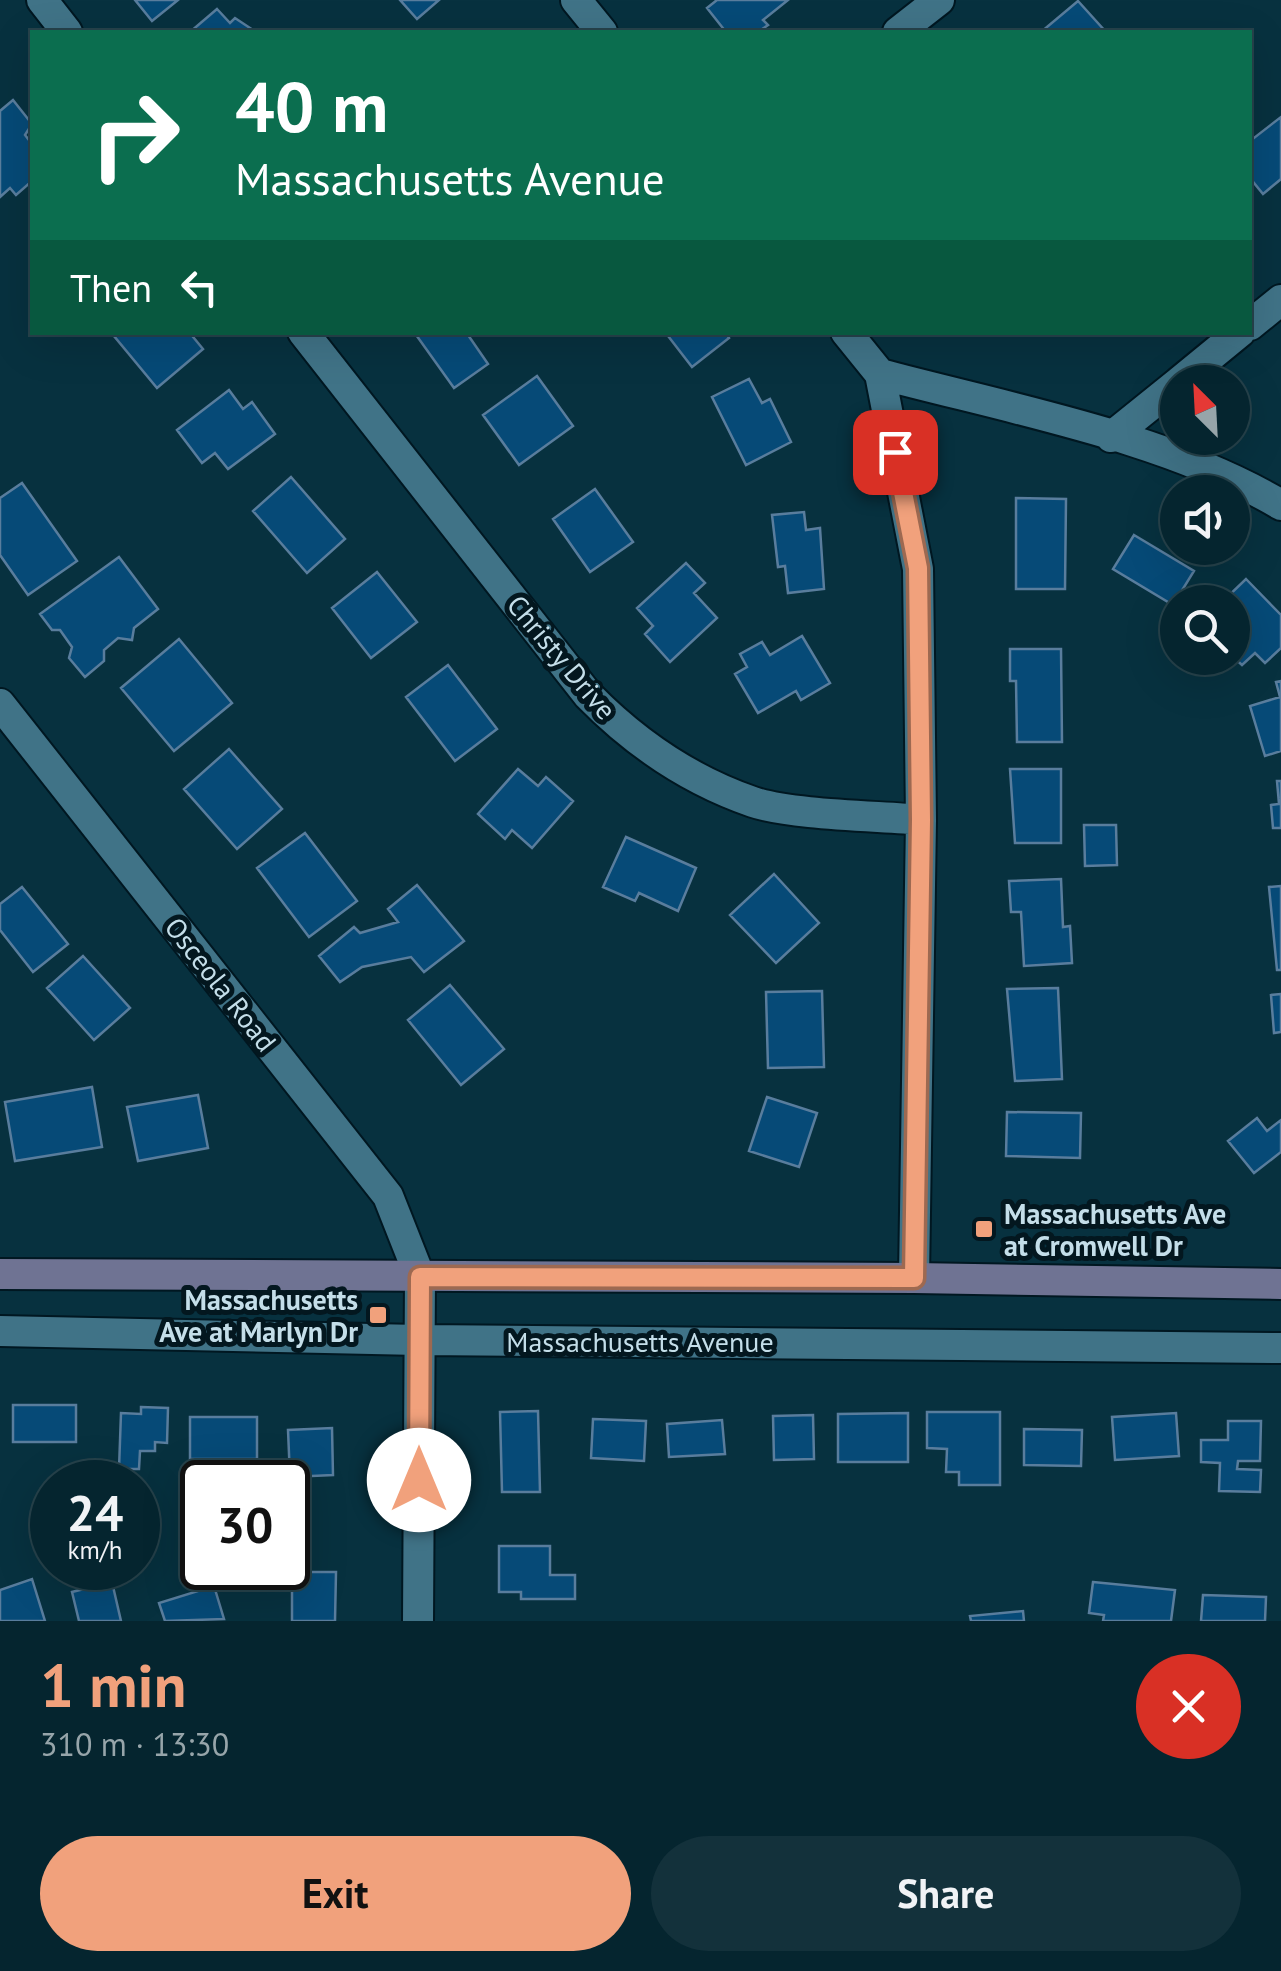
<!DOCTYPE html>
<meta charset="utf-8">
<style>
:root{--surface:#05252f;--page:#13313b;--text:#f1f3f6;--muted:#97a5aa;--line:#26424b;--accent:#f1a17c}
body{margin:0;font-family:"PT Sans",sans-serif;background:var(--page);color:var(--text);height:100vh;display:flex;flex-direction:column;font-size:38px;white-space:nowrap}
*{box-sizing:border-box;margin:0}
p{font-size:32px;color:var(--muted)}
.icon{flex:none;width:55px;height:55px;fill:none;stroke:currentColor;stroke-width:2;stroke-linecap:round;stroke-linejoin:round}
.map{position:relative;height:1621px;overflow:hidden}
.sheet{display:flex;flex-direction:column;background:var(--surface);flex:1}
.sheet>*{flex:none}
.top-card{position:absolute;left:30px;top:30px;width:1222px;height:305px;border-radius:0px;box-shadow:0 10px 40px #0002,0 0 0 2px var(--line);background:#0b6e4f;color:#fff;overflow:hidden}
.needle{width:65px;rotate:336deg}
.controls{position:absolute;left:1160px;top:365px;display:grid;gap:20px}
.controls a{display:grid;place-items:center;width:90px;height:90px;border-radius:50%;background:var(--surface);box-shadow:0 10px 40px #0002,0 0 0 2px var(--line);font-size:50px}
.speed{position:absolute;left:30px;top:1460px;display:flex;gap:20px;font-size:50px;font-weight:700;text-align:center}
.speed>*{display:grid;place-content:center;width:130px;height:130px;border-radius:50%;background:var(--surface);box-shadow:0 10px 40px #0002,0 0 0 2px var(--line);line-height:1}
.speed small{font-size:25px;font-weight:400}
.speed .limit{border:5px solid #111;border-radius:15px;background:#fff;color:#111}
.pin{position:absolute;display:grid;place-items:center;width:85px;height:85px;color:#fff;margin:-42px;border-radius:20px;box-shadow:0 5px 15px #0006}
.me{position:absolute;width:110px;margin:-55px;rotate:0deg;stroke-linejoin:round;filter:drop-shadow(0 0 8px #0008)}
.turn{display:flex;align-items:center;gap:35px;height:210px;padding:0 40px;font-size:45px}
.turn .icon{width:130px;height:130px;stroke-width:2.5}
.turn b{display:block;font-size:70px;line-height:85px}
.then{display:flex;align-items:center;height:95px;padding:0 40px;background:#0003;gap:20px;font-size:38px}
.round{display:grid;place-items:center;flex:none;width:105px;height:105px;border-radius:52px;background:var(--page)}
.summary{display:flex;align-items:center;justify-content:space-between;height:170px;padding:0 40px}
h1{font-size:60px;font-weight:800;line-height:75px;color:var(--accent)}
.cta{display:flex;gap:20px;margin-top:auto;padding:20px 40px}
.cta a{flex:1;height:115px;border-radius:60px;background:var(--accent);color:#111;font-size:40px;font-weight:800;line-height:115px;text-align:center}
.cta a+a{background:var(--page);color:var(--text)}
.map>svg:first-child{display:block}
</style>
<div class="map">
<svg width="1281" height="1621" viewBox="0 0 1281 1621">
<rect width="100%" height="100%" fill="#07313f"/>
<!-- building -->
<path fill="#064a77" stroke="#597d9d" stroke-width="2.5" d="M135 0H178L152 21Z
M400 0H439L417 19Z
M717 0H788L763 20 768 25 758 32H726L707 8Z
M1078 1 1106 32H1041Z
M217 9 230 23 235 18 256 32H190Z
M13 100 32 124 25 135 32 144V181L16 195 10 188 0 197V111Z
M1281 117V179L1263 194 1250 178V141Z
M118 332H189L203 349 157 388 114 336Z
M414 332H466L488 364 454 388Z
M665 332H725L729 338 692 367Z
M537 376 573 426 519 465 483 415Z
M749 379 762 403 770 399 791 442 746 465 712 397Z
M229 390 243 409 252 402 275 434 228 469 215 453 202 463 177 430Z
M291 477 345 539 307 573 253 511Z
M22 483 77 561 28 595 0 555V498Z
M595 489 633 542 590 572 553 519Z
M1016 498 1066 499 1065 589H1016Z
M804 512 806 530 820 528 824 589 788 593 785 566 778 567 772 515Z
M1134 535 1194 571 1173 605 1113 569Z
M119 557 158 609 134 628 132 640 118 638 104 650V661L85 677 69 658 72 647 60 630H52L40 614Z
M686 563 705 583 694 593 717 618 670 662 645 634 653 626 637 608Z
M377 572 417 622 371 658 332 608Z
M1246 579 1281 615V648L1265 663 1255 653 1242 665 1232 656V602H1222Z
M802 636 830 683 801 700 796 691 758 713 735 674 747 667 740 654 762 642 770 655Z
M179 639 232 703 174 751 121 688Z
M1010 649H1061L1062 742H1017L1016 681H1010Z
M448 665 497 729 455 761 406 697Z
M1281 681V751L1265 756 1250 706 1280 697 1276 682Z
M229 749 282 809 237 849 184 789Z
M518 769 538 786 546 777 573 801 532 848 512 830 505 839 478 814Z
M1010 769H1061V843H1015Z
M1277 781H1281V828H1273L1271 805 1279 804Z
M1084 825H1116L1117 865 1085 866Z
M305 833 357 901 309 937 257 868Z
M626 837 696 868 678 911 639 893 635 901 603 887Z
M774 874 819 923 776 963 730 915Z
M1061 879 1063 927 1070 926 1072 963 1024 966 1021 912H1011L1009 881Z
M417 885 464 941 424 972 411 957 362 967 340 982 319 956 354 927 360 933 398 922 388 909Z
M1281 886V970H1277L1269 887Z
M22 887 68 944 33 972 0 930V904Z
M83 956 130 1008 94 1040 47 988Z
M450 985 504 1049 461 1085 408 1020Z
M1058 988 1062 1079 1015 1081 1007 989Z
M822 991 824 1067 768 1068 766 992Z
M1281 994V1032L1274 1033 1271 995Z
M92 1087 102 1147 15 1161 5 1102Z
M198 1095 208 1148 138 1161 127 1107Z
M767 1097 817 1113 799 1167 749 1151Z
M1007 1112 1081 1113 1080 1158 1006 1156Z
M1257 1118 1267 1131 1281 1120V1152L1254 1173 1228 1141Z
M13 1405H76V1442H13Z
M141 1407 168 1408 167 1443 155 1442V1451H140L139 1469H119L121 1413 141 1414Z
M538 1411 540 1492H502L500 1412Z
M927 1412H1000V1485H959V1472H946L947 1449 927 1448Z
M908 1413V1462H838V1414Z
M1176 1413 1179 1456 1115 1460 1112 1417Z
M813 1415 814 1459 774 1460 773 1416Z
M190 1417H257V1459H190Z
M593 1419 646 1421 644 1461 591 1458Z
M722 1420 725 1454 669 1457 667 1424Z
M1228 1421H1261L1260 1461H1238L1237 1469 1261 1470 1260 1492 1219 1491 1220 1463 1201 1462V1440H1228Z
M332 1428 333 1475 290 1477 288 1430Z
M1024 1429 1082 1430 1081 1466 1024 1465Z
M499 1546H550V1575H575V1599H521V1592H499Z
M292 1572H336L335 1621H292Z
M32 1579 45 1621H0V1590Z
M112 1582 121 1621H79L72 1592Z
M1093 1582 1175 1590 1171 1621H1103L1104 1615 1089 1613Z
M214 1586 224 1619 165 1621 159 1603Z
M1203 1595 1266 1597 1265 1621H1201Z
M1023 1611 1024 1621H971L970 1616Z"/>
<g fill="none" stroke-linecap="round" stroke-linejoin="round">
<!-- street casing -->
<g stroke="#001721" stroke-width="34">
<path id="street" d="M42 0 67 32
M576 0 602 32
M898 32 939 0
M1250 325 1281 300
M303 332 588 695C635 743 689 780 753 802 791 815 878 816 921 820
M846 332 880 374 918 569 921 820 914 1278
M880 374C1007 408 1170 438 1281 505
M1179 382 1240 332
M1111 437 1178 383
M0 704 388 1196 420 1277 418 1621
M0 1331 419 1340 1281 1348"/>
</g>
<!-- secondary casing -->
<g stroke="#001721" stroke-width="34">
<path id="secondary" d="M0 1274 914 1278 1281 1284"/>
</g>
<!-- street -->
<use href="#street" stroke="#407387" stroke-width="30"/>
<!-- secondary -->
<use href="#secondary" stroke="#6f7393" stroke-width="30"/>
</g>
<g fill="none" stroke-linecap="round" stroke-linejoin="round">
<!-- route casing -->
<g stroke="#9d6951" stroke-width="25">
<path id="route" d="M419 1480 420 1277 914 1278 921 820 918 568 895 452"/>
</g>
<!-- route -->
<use href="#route" stroke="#f1a17c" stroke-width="18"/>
</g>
<!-- markers -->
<g fill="#f1a17c" stroke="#03171f" stroke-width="4">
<rect x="974" y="1219" width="20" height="20" rx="5"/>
<rect x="368" y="1305" width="20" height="20" rx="5"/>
</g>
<g text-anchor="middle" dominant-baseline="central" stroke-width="10" stroke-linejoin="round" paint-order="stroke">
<!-- street labels -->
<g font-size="28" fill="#c4dee9" stroke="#03171f">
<text transform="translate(562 657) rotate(50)">Christy Drive</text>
<text transform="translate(221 984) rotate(52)">Osceola Road</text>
<text x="640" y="1341">Massachusetts Avenue</text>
</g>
<!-- poi labels -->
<g font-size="28" font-weight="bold" fill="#c4dee9" stroke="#03171f" text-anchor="start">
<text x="1004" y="1213">Massachusetts Ave<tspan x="1004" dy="32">at Cromwell Dr</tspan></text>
<text x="358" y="1299" text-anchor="end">Massachusetts<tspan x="358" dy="32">Ave at Marlyn Dr</tspan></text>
</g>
</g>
</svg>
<div class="controls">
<a><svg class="needle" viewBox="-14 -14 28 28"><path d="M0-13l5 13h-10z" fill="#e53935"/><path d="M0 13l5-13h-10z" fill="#97a5aa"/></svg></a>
<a><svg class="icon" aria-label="sound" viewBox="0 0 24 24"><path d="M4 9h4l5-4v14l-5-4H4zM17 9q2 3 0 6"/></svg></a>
<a><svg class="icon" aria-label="search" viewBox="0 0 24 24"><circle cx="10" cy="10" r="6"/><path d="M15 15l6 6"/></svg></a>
</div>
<div class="speed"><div>24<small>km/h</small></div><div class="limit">30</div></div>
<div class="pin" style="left:895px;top:452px;background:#d93025"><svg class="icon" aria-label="arrive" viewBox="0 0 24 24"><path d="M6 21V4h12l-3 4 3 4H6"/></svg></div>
<svg class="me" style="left:419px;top:1480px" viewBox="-20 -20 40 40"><circle r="19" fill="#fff"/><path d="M0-13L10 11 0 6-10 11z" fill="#f1a17c"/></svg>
<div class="top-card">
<div class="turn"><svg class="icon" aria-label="right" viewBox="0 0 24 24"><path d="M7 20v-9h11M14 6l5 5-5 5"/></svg><div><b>40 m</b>Massachusetts Avenue</div></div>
<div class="then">Then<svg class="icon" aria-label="left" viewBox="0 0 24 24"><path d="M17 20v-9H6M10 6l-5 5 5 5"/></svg></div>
</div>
</div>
<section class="sheet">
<div class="summary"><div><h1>1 min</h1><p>310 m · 13:30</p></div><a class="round" style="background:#d93025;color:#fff"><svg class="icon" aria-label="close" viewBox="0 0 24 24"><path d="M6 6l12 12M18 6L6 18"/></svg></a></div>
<div class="cta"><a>Exit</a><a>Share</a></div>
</section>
